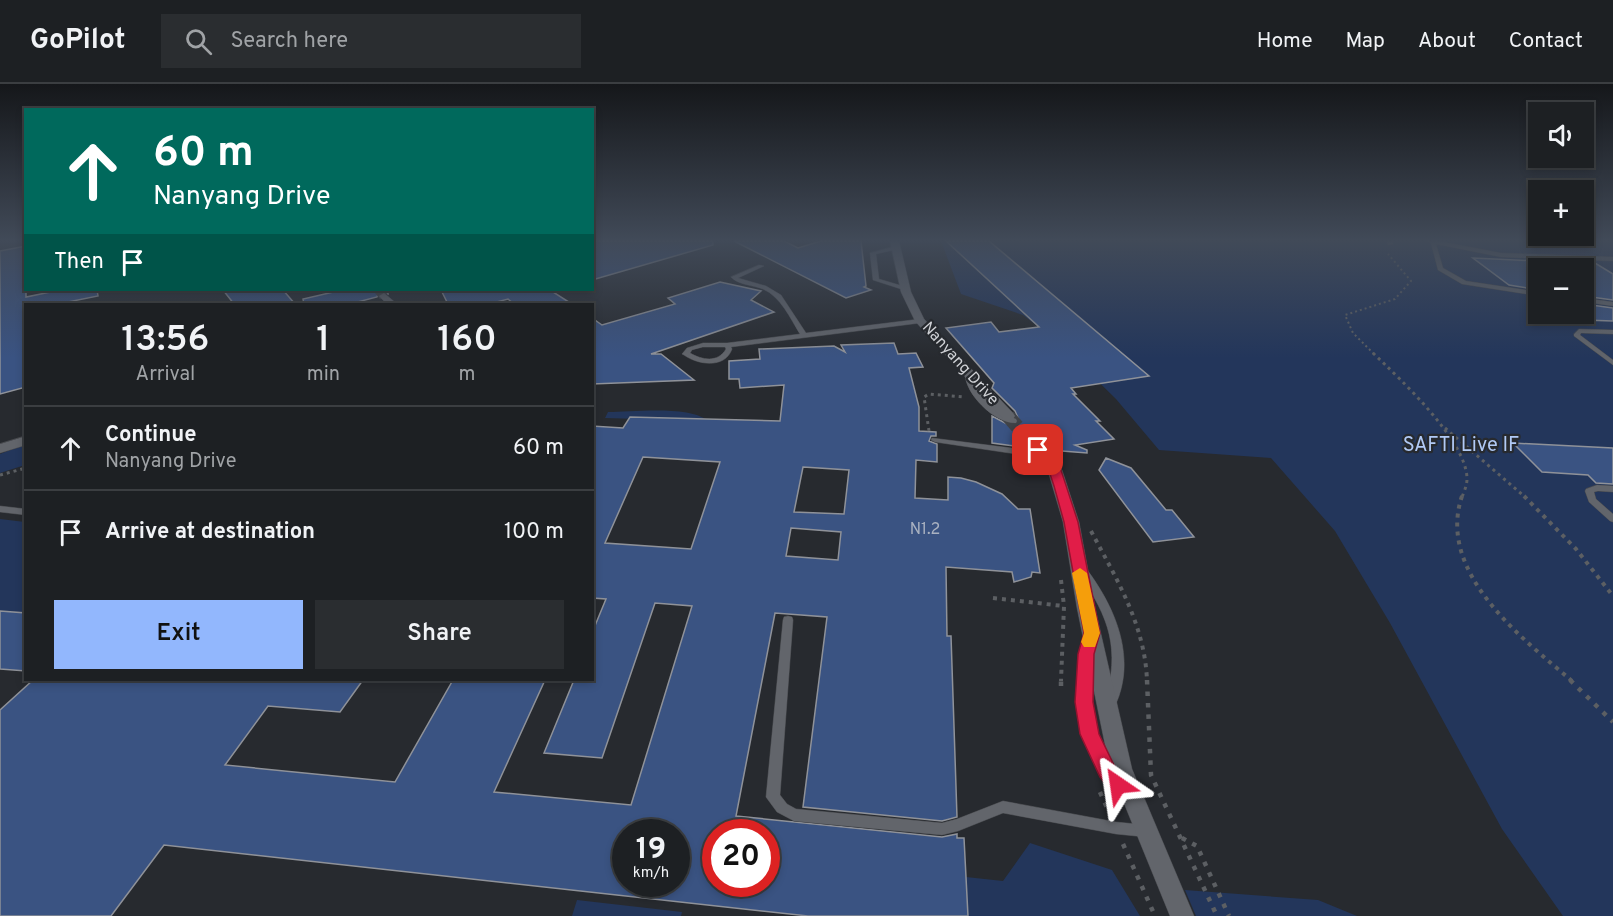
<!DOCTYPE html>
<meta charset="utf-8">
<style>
:root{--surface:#1d2023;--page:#2a2d30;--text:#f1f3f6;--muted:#a0a3a6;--line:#3b3e41;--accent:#92b7fd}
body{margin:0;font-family:Overpass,sans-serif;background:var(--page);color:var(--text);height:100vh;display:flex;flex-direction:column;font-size:22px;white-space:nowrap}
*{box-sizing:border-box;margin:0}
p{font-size:20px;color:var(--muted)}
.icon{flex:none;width:33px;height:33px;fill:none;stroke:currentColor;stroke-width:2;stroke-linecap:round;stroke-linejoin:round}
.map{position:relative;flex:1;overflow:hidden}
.panel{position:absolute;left:24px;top:219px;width:570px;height:378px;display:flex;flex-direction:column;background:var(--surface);border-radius:0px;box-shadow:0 3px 9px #0003,0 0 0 2px var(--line)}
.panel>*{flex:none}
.hud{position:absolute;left:24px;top:24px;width:570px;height:183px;border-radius:0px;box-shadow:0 3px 9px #0003,0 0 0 2px var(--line);background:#00695c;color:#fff;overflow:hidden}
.buttons{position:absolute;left:1528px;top:18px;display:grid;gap:12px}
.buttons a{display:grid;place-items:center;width:66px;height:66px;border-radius:0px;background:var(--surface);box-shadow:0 3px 9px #0003,0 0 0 2px var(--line);font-size:30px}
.speed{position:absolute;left:612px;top:735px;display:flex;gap:12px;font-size:30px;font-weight:700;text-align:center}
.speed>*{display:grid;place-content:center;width:78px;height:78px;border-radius:50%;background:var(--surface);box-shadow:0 3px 9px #0003,0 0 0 2px var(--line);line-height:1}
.speed small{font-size:15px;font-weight:400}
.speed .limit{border:9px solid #d22;background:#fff;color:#111}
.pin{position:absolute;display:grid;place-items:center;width:51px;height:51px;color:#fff;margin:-26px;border-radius:12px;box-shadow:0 3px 9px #0006}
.me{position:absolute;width:66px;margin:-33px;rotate:328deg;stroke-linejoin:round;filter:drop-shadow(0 0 4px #0008)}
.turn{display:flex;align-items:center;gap:21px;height:126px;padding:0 30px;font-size:27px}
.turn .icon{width:78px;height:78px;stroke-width:2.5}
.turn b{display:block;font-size:42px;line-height:51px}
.then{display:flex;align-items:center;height:57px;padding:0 30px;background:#0003;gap:12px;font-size:22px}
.eta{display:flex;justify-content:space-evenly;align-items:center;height:102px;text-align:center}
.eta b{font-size:36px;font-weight:600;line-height:42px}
.cta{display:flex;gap:12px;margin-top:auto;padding:12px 30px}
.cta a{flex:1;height:69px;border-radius:0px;background:var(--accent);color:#111;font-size:24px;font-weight:600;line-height:69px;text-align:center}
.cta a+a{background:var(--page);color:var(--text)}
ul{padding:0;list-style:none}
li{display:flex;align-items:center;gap:18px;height:84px;padding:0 30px;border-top:2px solid var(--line)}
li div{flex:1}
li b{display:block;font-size:22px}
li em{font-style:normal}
header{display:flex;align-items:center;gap:36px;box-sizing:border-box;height:84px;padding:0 30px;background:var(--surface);border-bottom:2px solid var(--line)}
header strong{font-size:28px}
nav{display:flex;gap:33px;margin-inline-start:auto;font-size:21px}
.search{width:420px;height:54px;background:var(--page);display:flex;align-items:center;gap:15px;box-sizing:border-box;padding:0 21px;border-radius:0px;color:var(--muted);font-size:22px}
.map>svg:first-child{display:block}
</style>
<header>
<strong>GoPilot</strong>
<div class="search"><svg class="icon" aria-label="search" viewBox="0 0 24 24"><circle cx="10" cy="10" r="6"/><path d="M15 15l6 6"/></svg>Search here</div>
<nav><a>Home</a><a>Map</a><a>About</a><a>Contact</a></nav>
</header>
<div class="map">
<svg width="1613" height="832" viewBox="0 0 1613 832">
<rect width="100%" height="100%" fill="#272a2f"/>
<!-- green -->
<path fill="#23365b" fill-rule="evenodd" d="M941 157H1613V832H1563L1502 745 1390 539 1335 447 1271 374 1159 366 1116 315 1056 256 1023 231 961 210ZM1539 184H1584V230H1539Z
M608 328C632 328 690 321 708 337L605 334Z
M25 360V381L0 389V370Z
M0 435 25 438V529L0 527Z
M1030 759 1112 786 1140 832H968L966 793 1003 797Z
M1185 806 1318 816 1357 832H1196Z
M577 816 682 828 681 832H572Z"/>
<!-- building -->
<path fill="#3a5382" stroke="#8f9299" stroke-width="1.5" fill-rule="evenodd" d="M592 157H713V161L592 196Z
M734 157H784L798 164 821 157H861L866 202 864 203 871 206 846 214Z
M946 157H989L1149 292 1071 304 1076 310H1073L1100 337H1096L1114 355 1075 361 1087 366V369L1049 366 1045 362 1038 360 1030 364 992 359V332L1007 340 1016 341 1019 336 1015 327 992 304 994 299 946 244 991 238 999 248 1039 243Z
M26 162V213L60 206H97L98 212 58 220H26V303L0 310V167Z
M1473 174 1539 177V206L1509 201Z
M1584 178 1595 179 1613 190V216L1584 212Z
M720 198 761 207 751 216 774 228 651 270H661L694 296 592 300V234L602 241 675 220 668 214Z
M223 206H283L295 220H234Z
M342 206H388V210L383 207 378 210 377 213 350 220H304L303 215Z
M441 206H550L572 220H514L508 215 489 220H448Z
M1584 220 1613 224V237L1584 236Z
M894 259 898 270 916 269 923 283 909 284 919 323V347L936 348V352H931L929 357 937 360V378L916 376 915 414 948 416V393L961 394 976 398 1002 410 1018 425H1030L1040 489 1032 488 1031 493 1014 498 1012 488 946 483 947 552H951L957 733 942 737 803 723 827 533 775 529 736 732 942 753 957 750V754H964L968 832H808L164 761 111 832H0V626L33 596H363L340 628 268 622 225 681 395 698 453 596H545L494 708 631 721 692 522 655 519 602 674 544 669 574 596H592V549L606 515 592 514V342L623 344 630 333 780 337 784 301 740 304 739 295H729V277L760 275 759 265 834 262 845 268 841 261ZM643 373 720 378 691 465 605 459ZM803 383 849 386 844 430 794 428ZM791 444 841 448 838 476 786 472ZM626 748H676V800H626ZM716 748H766V800H716Z
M1513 359 1613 364V400L1596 399 1588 391 1542 388Z
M1106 374 1131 384 1166 426H1172L1194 453 1153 458 1099 386Z
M0 527 26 529V587L0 585Z"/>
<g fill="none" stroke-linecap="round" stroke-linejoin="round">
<!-- minor-tunnel-far1 -->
<path stroke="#404348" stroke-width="10" stroke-dasharray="10 5" stroke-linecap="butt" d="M379 206 384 212"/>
<!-- minor-tunnel -->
<path stroke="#404348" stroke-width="14" stroke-dasharray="14 7" stroke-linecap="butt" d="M1008 332 1038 366"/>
<!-- service casing -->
<g stroke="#46484c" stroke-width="1">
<path id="service" d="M1387 157H1393V160L1388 161Z
M1426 157H1438L1501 169 1613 173V177L1501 173 1436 160 1443 184 1466 197 1539 208V212L1462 200 1438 186 1431 159Z
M896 162 899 164 898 165 876 170 879 195 906 203 907 204 904 206 873 196 870 169Z
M759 181 764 182 738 194 766 202 781 211 806 249 920 235 923 237 920 239 731 263 732 265C725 285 698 281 684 271L682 270 687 264 703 259H727L800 250C790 234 781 213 763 205 753 201 738 201 731 193ZM703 263H725L726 265C718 279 702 276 690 269L692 266Z
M1584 214 1613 218V222L1584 218Z
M1579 245 1613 246V250L1581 249 1580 251 1613 276V281L1574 252V250Z
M965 286H968L972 288C975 312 995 326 1016 335L1017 337 1016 339C995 340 962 308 965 286Z
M932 354 1043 368 1047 371 1043 374 935 358 931 356Z
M1597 401 1613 402V408L1598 407 1594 408 1596 415 1613 430V438L1610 437 1589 418 1585 407 1586 405Z
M0 422 26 425V431L0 428Z
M1084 486 1088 487C1116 525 1137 575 1115 622L1111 624 1107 622 1105 619C1120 563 1110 536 1079 489L1080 487Z
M788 532 792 533 793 536 780 711 787 720 796 725 942 739 957 735 1003 717 1116 738 1146 741 1151 743 1153 747 1151 751 1146 753 1116 750 1003 729 958 747 942 751 794 737 777 728 766 713 783 536 784 533Z
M1089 555 1093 556 1094 559C1085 599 1087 633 1105 670 1112 683 1121 694 1127 707L1126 711 1121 713 1116 711C1083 660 1069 619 1084 559L1085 556Z"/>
</g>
<!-- minor casing -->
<g stroke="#46484c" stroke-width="1">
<path id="minor" d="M890 157H899L911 208 924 235 1013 329 1015 332 1013 335H1003L915 237 901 208Z
M384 209 397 220H387L379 212Z
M26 352V361L0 369V360Z
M1038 362 1043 363 1062 386 1079 438 1095 524 1132 685 1194 832H1170L1110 685 1077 524 1063 438 1048 387 1031 366Z"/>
</g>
<!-- path-far3 -->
<path stroke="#5c5f63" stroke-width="2" stroke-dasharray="2 3" stroke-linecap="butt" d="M1374 270 1353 249 1345 231 1395 215 1411 197 1388 170"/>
<!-- path-far2 -->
<path stroke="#5c5f63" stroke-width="3" stroke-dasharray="3 4" stroke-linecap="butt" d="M1373 269C1400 295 1467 357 1467 395 1467 401 1464 408 1462 413
M1445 344 1525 413
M929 347 924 313 929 310 964 313
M0 391 26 384"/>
<!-- path-far1 -->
<path stroke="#5c5f63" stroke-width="4" stroke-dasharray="4 5" stroke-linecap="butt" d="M1462 412C1436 489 1522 554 1572 597
M1524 412 1576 465 1613 512
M1091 447C1117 496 1145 541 1147 597
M1061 496 1064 522 1061 597
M993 514 1063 522"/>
<!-- path -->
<path stroke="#5c5f63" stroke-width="4.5" stroke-dasharray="4.5 7" stroke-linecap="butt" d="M1147 596 1151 691 1217 832
M1570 596 1613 638
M1061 602V596
M1100 708 1108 726
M1182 754 1197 762 1229 832
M1123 760 1155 832"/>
<!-- service -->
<use href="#service" fill="#62656b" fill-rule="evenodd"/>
<!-- minor -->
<use href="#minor" fill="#62656b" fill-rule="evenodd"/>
</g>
<!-- sky -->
<linearGradient id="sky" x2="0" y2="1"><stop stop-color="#15171a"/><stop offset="0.57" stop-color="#414a58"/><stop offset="1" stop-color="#414a58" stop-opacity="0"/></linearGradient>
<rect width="1613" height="274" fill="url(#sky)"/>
<!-- route -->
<path fill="#e11d48" stroke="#92132f" stroke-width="1.5" d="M1038 362 1042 363 1061 386 1078 438 1100 549 1094 570 1093 618 1099 650 1114 681 1127 701 1125 707 1118 710 1111 707 1100 693 1080 650 1075 618 1078 570 1084 549 1064 438 1054 402 1049 387 1031 366Z"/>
<!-- slow -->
<path fill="#f59e0b" d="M1080 484 1087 489 1100 549 1095 563H1084L1081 558 1084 549 1072 489Z"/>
<g text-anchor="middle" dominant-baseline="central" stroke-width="4.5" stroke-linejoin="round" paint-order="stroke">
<!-- far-street labels -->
<g font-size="16" fill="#d0d2d6" stroke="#272a2f">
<text transform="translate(960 280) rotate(48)">Nanyang Drive</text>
</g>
<!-- number labels -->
<g font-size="16" fill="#aab2c1">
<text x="925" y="446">N1.2</text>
</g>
<!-- park labels -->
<g font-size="20" fill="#b1caf6" stroke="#272a2f">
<text x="1461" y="362">SAFTI Live IF</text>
</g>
</g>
</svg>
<div class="buttons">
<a><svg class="icon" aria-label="sound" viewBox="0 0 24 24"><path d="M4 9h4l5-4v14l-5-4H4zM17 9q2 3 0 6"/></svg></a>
<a>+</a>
<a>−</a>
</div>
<div class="speed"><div>19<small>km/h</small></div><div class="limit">20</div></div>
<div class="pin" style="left:1038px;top:366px;background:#d93025"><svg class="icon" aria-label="arrive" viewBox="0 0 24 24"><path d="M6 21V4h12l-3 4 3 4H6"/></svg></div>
<svg class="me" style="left:1118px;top:701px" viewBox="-20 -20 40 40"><path d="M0-17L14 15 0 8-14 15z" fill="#e11d48" stroke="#fff" stroke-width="4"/></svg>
<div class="hud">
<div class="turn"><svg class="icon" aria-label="ahead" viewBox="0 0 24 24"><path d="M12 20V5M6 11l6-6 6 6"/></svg><div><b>60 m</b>Nanyang Drive</div></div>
<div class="then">Then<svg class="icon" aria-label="arrive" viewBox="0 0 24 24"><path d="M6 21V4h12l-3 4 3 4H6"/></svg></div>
</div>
<section class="panel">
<div class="eta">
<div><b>13:56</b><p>Arrival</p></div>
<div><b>1</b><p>min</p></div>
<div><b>160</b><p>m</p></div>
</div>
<ul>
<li><svg class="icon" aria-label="ahead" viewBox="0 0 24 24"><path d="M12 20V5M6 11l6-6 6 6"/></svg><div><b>Continue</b><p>Nanyang Drive</p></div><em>60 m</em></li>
<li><svg class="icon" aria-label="arrive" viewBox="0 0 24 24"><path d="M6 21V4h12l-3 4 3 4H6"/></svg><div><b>Arrive at destination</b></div><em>100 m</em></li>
</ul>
<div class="cta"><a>Exit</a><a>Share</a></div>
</section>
</div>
